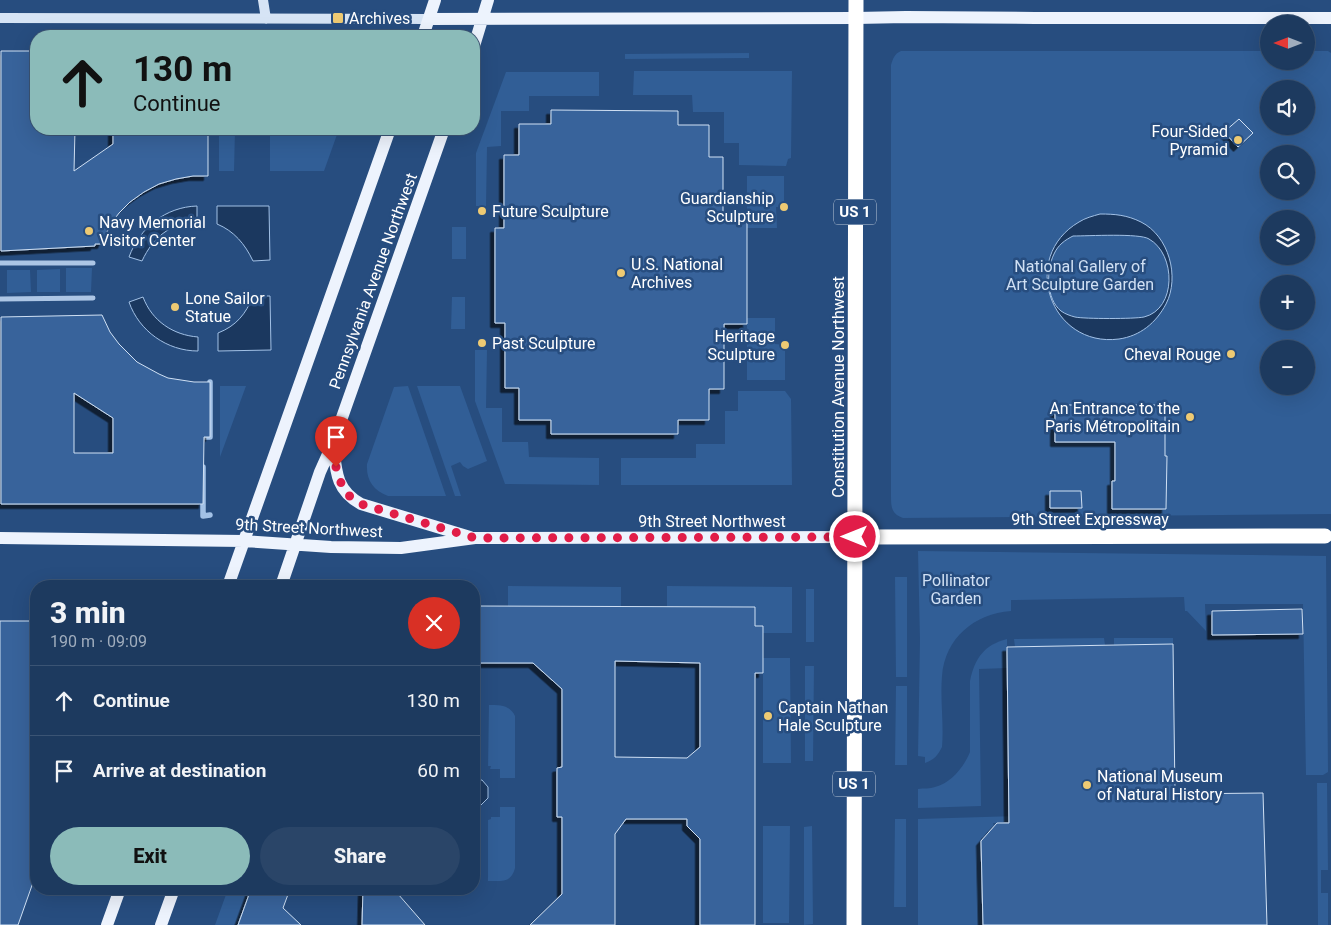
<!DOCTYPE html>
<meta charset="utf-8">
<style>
:root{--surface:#1d3a5f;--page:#2a4568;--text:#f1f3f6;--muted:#a0adbd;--line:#3b5474;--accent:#8bbbb9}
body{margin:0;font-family:Roboto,sans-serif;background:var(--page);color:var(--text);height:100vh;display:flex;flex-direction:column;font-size:19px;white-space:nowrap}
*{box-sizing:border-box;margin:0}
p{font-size:16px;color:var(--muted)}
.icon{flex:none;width:28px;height:28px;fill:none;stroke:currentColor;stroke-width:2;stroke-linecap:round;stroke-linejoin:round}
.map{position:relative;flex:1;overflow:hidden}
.side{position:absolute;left:30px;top:580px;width:450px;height:315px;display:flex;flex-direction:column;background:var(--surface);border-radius:20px;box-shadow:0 5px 20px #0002,0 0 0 1px var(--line)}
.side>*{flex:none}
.top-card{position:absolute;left:30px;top:30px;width:450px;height:105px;border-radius:20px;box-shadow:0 5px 20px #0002,0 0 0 1px var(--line);background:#8bbbb9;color:#111;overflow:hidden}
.needle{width:32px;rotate:270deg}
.tools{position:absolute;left:1260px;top:15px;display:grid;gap:10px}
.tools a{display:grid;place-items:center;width:55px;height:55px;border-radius:50%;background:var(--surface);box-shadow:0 5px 20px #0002,0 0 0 1px var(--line);font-size:25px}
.pin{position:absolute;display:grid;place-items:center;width:42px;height:42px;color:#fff;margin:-51px -21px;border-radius:50% 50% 50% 0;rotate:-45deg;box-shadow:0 0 5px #0007}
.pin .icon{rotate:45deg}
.me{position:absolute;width:55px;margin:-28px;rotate:270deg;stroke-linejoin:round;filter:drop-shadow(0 0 4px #0008)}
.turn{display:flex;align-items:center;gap:18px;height:105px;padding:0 20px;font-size:22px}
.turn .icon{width:65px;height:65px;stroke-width:2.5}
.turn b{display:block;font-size:35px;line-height:42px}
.round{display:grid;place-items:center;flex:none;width:52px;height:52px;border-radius:26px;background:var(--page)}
.overview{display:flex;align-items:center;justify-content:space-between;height:85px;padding:0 20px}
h1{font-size:30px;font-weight:800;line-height:38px}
.button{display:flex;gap:10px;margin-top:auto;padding:10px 20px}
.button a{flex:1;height:58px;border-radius:30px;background:var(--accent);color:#111;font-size:20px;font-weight:800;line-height:58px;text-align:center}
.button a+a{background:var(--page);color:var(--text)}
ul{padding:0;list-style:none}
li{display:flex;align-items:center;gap:15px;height:70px;padding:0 20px;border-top:1px solid var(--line)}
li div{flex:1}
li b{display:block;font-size:19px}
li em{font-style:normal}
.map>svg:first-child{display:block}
</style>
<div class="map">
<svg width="1331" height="925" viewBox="0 0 1331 925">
<defs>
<filter id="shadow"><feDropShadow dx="-4.5" dy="4.5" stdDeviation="0" flood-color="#0009"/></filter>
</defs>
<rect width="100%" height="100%" fill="#274d7f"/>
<!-- green -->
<path fill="#315e96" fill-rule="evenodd" d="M901 51H1269V61H1306V51H1328L1331 53V514L903 518C892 514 891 508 891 497V65C893 59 894 54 901 51ZM1269 89H1306V126H1269ZM1269 154H1306V191H1269ZM1269 219H1306V256H1269ZM1269 284H1306V321H1269ZM1269 349H1306V386H1269Z
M749 53V58L625 59V54Z
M634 71H792L791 158 788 159 786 166 739 165V143H724V112H693L692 95H633Z
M506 72H599V96H529V111H501V146L487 147 486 206H476V153Z
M219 129H339L324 171H270V131L235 130 234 171H219Z
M747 176H784V207H776L777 228H747Z
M452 227H466V259H452Z
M66 268H92L91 292H66Z
M60 269V292H37V270Z
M7 270H30L31 292 7 293Z
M452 297H465V329H451Z
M747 318H775V344L785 345V380H747Z
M475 350H487L486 408H502V442H528L529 457 599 458V485L505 484 475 401Z
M220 386H246L220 457Z
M408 386 446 496H388C373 490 366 480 367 464L394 387Z
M417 386H460L487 461 468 469 463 466 460 462 451 466 461 496H455Z
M738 391H785L791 399 792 485H621V458H696V444H725V411H738Z
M918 551 1326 556 1328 772 1323 775H1306L1303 604H1205L1206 631 1187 611H1185L1184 597 1011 600V611C974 614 945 638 942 676 940 700 944 723 942 747 938 755 934 760 925 763V757L918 756 920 640Z
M895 577H907V677H896Z
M508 586 621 587V607L508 606Z
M667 586 792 587V633H763V626H755V607H667Z
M806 589H814V642H806Z
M1104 638 1105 645 1015 647 1014 639Z
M1114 638H1173V644L1114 645Z
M1007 639V668L979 669 981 806 918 808V789C924 788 930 789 935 787 951 783 964 767 970 752V681C975 658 984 645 1007 639Z
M763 658H790L791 763H763Z
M805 666H814L813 761H805Z
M896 686H907V765H895Z
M489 705C500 705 510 705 515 716V778H500V769H490L491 766H488Z
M1317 783H1327L1328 870H1321V893H1328V925H1318Z
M500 807H515V868C511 883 502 881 488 881V820L491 819V817H500Z
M1017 816V824L993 823 994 827 985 837 981 838 983 925H918V819Z
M895 819H906V907H894Z
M763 826H790L789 923H763Z
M812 826 813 924 804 925V827Z
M228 889H251L238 925H215Z"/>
<!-- water -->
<path fill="#1b385f" stroke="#a2c1e6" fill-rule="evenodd" d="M197 206V221C171 223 153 237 142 261L129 257C140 227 166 207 197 206Z
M217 206H269L270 260 253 261C245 244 234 231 217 224Z
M1100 214C1115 214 1127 215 1141 222 1169 236 1180 277 1166 304 1156 323 1140 336 1119 339 1050 348 1019 257 1079 222 1085 218 1093 216 1100 214ZM1073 236C1088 236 1140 233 1149 239 1176 254 1177 309 1144 317 1135 319 1084 319 1075 317 1071 316 1065 314 1061 311 1046 299 1046 270 1054 254 1058 245 1065 240 1073 236Z
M253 296H270L271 350 218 351V333C236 326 246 314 253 296Z
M143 297C152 321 173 335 198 337V351C167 351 139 331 129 302Z
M474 780H482L488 787V798L481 805H474Z"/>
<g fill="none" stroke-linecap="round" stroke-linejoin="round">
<!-- stream -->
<path stroke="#a2c1e6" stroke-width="5.5" d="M205 437H210V382
M203 467V516L210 515"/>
</g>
<!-- building -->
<path fill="#37649b" stroke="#d0e0f4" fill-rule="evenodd" filter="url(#shadow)" d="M1 51H36V129H75L74 171 113 144V129H208V176H193L176 179 159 184 144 192 130 202 119 213 110 225 102 244H95V246L1 251Z
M551 110 678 111V125H709V157H723V220H747V324H724V389H709V420H678V434H551V420H519V388H505V323H495V228H504V155H519V124H551Z
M1239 119 1253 133 1238 147 1224 132Z
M102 315 110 332 119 344 137 362 159 374 168 378 194 382H210V437H204L203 504H1V317ZM74 393 113 418V453H74Z
M1055 405H1165V456H1167L1166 509H1112V481H1115V442H1055Z
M1050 491H1081L1082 508H1050Z
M474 606 755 607V626H763V673H755V925H700V839L687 826V819H626L615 834V925H530L562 894V817H557V768L562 767V689L533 663H474ZM615 661 700 663V747L687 758 615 757Z
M1302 609 1303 634 1212 635V611Z
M0 621H36V874L18 925H0Z
M1173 644 1175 794 1263 793 1267 925H983L981 841 997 823H1009L1007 647Z
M251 889H290L283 908 301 925H238Z
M363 889H398V894L425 925H362Z"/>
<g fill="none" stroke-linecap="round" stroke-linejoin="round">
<!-- street -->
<path stroke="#adc6e5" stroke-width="5" d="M0 263H93
M0 299 93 298"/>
<!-- secondary -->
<path stroke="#d6e4f5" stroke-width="10" d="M263 0 266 19
M0 18 429 19"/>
<!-- primary -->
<path stroke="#edf3fd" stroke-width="12" d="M429 19 856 18 906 17 1035 18H1331
M423 36 435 0
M474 46 488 0
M333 443C336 470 335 490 361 504L470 537
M0 538 244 541 331 547 401 548 475 538 855 537
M228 586 390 129
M281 586 320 472 333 443 444 129
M107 925 120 889
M161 925 174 889"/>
<!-- highway -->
<path stroke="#fff" stroke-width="15" d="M855 537 1325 536
M854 925 856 0"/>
</g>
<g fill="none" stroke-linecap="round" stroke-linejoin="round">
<!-- route -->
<path stroke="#e11d48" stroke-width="9" stroke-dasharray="0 16.2" d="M336 467C341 485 344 495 361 504L475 538 855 537"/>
</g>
<!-- markers -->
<g fill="#eeca73" stroke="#274d7f" stroke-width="2">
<rect x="332" y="12" width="12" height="12" rx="2.5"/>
<circle cx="1238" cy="140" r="5"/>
<circle cx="784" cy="207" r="5"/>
<circle cx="482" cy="211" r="5"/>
<circle cx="89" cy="231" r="5"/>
<circle cx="621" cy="273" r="5"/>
<circle cx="175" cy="307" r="5"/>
<circle cx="482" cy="343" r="5"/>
<circle cx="785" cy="345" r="5"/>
<circle cx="1231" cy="354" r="5"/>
<circle cx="1190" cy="417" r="5"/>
<circle cx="768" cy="716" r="5"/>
<circle cx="1087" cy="785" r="5"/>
</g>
<g text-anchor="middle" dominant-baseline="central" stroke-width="5" stroke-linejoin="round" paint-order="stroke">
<!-- shield labels -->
<g fill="#274d7f" stroke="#becad9" stroke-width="1">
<rect x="834" y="199.5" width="42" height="25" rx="4"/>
<rect x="833" y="771.5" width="42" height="25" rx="4"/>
</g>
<g font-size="15" font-weight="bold" fill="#fff">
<text x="855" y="212">US 1</text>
<text x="854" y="784">US 1</text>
</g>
<!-- poi labels -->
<g font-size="16" fill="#fff" stroke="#274d7f" text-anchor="start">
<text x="349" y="18">Archives</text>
<text x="1228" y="131" text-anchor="end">Four-Sided<tspan x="1228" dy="18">Pyramid</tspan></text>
<text x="774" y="198" text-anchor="end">Guardianship<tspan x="774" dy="18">Sculpture</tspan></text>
<text x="492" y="211">Future Sculpture</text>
<text x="99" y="222">Navy Memorial<tspan x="99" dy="18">Visitor Center</tspan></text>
<text x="631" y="264">U.S. National<tspan x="631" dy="18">Archives</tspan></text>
<text x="185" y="298">Lone Sailor<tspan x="185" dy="18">Statue</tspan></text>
<text x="775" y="336" text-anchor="end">Heritage<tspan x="775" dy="18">Sculpture</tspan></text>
<text x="492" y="343">Past Sculpture</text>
<text x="1221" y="354" text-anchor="end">Cheval Rouge</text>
<text x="1180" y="408" text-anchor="end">An Entrance to the<tspan x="1180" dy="18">Paris Métropolitain</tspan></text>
<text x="778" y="707">Captain Nathan<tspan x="778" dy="18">Hale Sculpture</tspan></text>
<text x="1097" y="776">National Museum<tspan x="1097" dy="18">of Natural History</tspan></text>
</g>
<!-- park labels -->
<g font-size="16" fill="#d0e0f4" stroke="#274d7f">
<text x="1080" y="266">National Gallery of<tspan x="1080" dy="18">Art Sculpture Garden</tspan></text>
<text x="956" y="580">Pollinator<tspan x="956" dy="18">Garden</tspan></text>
</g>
<!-- street labels -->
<g font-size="16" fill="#fff" stroke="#274d7f">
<text transform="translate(373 281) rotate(-70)">Pennsylvania Avenue Northwest</text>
<text transform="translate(838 387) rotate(-90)">Constitution Avenue Northwest</text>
<text x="1090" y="519">9th Street Expressway</text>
<text x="712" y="521">9th Street Northwest</text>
<text transform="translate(309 528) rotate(3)">9th Street Northwest</text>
</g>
</g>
</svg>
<div class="tools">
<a><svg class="needle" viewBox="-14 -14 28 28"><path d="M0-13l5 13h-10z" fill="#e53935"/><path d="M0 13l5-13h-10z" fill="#a0adbd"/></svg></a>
<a><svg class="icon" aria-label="sound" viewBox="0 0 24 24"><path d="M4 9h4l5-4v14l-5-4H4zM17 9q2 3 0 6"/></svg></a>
<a><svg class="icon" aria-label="search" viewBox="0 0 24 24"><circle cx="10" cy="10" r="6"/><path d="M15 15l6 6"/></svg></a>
<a><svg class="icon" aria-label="layers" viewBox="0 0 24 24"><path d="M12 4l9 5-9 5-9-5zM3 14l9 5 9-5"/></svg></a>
<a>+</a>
<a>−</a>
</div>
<div class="pin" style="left:336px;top:467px;background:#d93025"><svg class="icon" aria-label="arrive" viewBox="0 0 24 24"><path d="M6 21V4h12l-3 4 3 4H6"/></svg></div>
<svg class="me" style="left:855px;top:537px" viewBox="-20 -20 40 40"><circle r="17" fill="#e11d48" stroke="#fff" stroke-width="3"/><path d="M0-11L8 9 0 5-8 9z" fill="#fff"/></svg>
<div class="top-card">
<div class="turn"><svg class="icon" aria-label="ahead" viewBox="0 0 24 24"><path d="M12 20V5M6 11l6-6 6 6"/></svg><div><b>130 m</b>Continue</div></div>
</div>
<section class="side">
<div class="overview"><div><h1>3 min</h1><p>190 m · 09:09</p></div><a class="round" style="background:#d93025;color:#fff"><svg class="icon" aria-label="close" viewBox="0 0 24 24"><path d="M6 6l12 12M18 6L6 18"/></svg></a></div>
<ul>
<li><svg class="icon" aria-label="ahead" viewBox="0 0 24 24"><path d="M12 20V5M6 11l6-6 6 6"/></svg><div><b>Continue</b></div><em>130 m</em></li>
<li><svg class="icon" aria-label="arrive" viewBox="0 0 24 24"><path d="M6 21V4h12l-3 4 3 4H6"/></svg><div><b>Arrive at destination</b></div><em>60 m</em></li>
</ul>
<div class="button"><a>Exit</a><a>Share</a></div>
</section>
</div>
